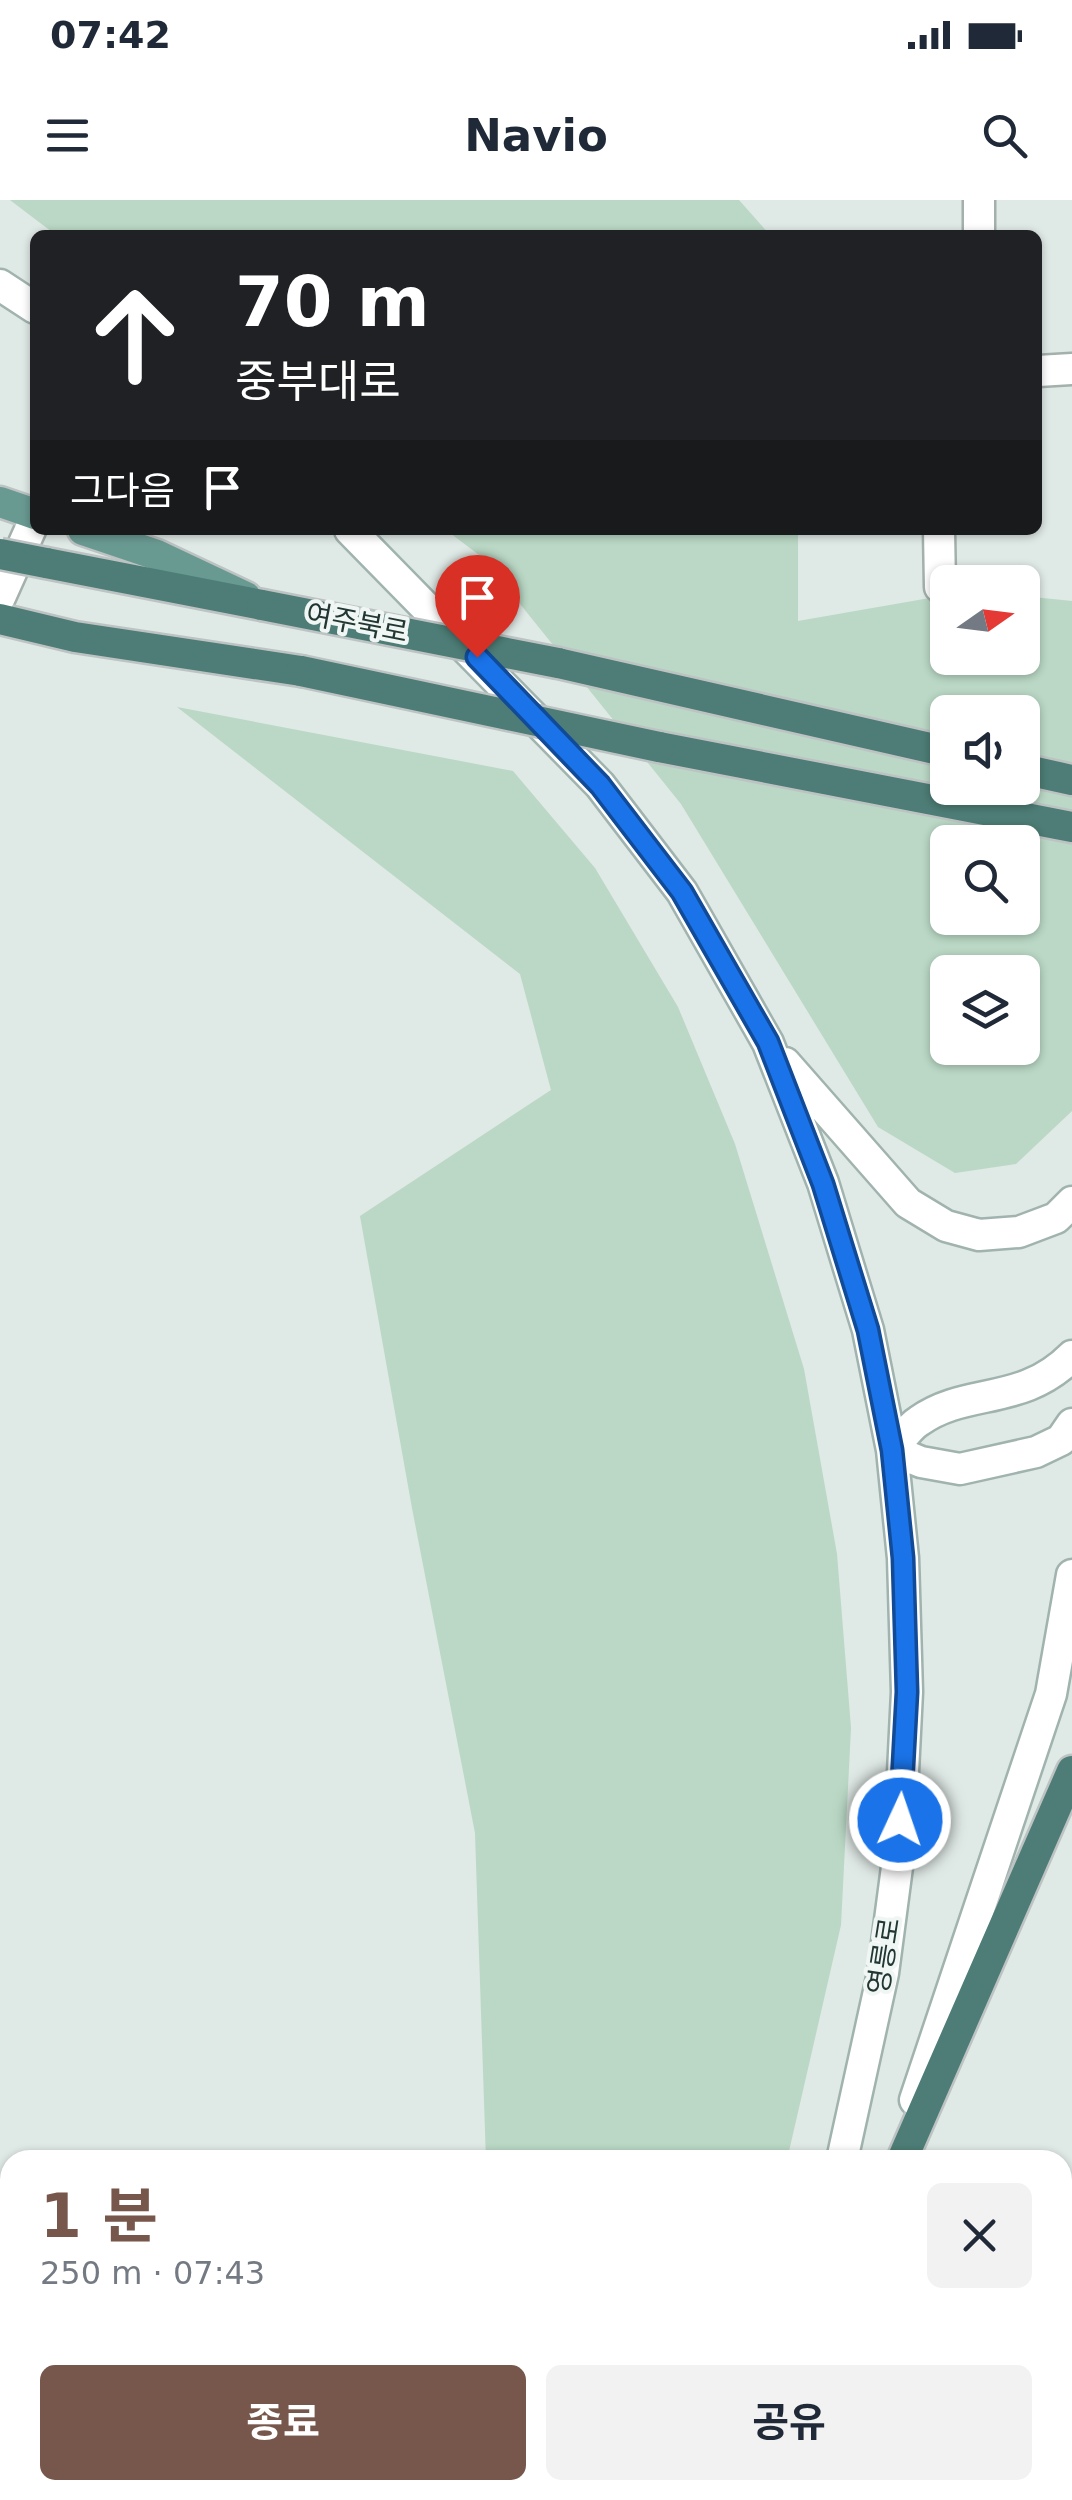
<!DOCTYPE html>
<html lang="ko">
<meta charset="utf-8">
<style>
:root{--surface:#fff;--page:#f2f2f3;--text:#1f2937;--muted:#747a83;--accent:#77574b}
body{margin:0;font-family:"DejaVu Sans","Noto Sans KR",sans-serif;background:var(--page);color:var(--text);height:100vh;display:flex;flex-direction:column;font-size:38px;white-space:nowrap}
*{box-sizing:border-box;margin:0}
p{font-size:32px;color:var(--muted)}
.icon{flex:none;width:55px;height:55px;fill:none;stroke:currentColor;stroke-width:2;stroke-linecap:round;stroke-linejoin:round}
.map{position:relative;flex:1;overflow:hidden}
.panel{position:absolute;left:0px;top:1950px;width:1072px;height:350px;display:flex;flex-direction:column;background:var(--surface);border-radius:30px 30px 0 0;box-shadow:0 2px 8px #0004}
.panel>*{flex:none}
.top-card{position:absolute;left:30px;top:30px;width:1012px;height:305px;border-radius:15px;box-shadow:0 2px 8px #0004;background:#202124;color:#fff;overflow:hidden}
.needle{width:65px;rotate:76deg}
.buttons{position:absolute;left:930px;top:365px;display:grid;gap:20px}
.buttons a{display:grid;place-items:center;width:110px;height:110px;border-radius:15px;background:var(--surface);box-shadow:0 2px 8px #0004;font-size:50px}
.pin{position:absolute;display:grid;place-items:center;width:85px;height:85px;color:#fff;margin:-102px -42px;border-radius:50% 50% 50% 0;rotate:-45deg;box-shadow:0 0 10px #0007}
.pin .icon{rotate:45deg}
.me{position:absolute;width:110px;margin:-55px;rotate:3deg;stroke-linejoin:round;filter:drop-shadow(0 0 8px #0008)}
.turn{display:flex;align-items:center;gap:35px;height:210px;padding:0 40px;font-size:45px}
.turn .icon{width:130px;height:130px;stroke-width:2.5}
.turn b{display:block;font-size:70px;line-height:85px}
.then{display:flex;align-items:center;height:95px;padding:0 40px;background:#0003;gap:20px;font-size:38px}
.round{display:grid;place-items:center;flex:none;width:105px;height:105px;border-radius:15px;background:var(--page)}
.headline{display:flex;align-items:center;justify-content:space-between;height:170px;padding:0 40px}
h1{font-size:60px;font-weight:700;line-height:75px;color:var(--accent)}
.button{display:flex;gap:20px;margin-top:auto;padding:20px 40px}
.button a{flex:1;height:115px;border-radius:15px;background:var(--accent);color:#fff;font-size:40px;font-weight:700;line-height:115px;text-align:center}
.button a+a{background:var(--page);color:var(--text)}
.status{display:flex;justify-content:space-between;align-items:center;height:70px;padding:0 50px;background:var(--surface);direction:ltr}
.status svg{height:28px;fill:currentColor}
header{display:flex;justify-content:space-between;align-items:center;height:130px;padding:0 40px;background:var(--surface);font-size:45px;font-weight:700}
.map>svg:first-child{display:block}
</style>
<div class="status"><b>07:42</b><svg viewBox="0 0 49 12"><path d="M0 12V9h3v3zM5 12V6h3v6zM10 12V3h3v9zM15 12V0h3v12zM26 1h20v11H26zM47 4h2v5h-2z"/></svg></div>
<header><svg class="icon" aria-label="menu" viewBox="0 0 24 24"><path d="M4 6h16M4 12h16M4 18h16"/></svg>Navio<svg class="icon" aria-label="search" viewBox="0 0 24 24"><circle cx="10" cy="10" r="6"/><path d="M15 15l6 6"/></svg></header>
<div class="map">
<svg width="1072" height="2300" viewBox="0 0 1072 2300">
<rect width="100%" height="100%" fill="#dfe9e5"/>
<!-- green -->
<path fill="#bad8c5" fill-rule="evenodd" d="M10 0H739L770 35H56Z
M446 330H798V421L947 395 948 458H1022L1023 396 1072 401V911L1016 964 955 973 878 927 681 604 483 358ZM948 512H1022V588H948ZM948 642H1022V718H948ZM948 772H1022V848H948Z
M177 507 513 571 595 668 678 807 735 944 804 1169 837 1354 851 1528 841 1725 787 1960H486L475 1633 412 1308 360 1016 551 890 520 774Z
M229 2290H681L678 2300H212Z"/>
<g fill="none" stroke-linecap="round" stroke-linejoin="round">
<!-- minor casing -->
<g stroke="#a3b0ac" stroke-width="35">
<path id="minor" d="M979 35V0
M1038 171 1072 169
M939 330 940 387
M0 397 35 319"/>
</g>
<!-- secondary casing -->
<g stroke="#a0b3ae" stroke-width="35">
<path id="secondary" d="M0 85 35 108
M350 330 600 585 682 692 768 843 823 983 868 1130 892 1250 903 1358 907 1492 899 1652 883 1773 842 1960
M785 863 908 1003 946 1026 979 1035 1019 1032 1056 1018 1072 1002
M892 1250C900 1241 909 1227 919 1221 967 1187 1021 1207 1072 1156
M892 1250 921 1262 960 1269 1036 1252 1061 1240 1072 1224
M915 1900 1051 1494 1072 1375
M753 2300 756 2290"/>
</g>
<!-- primary casing -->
<g stroke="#bdc3c2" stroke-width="35">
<path id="primary" d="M0 302 35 314
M83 330 157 355 246 397"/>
</g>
<!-- trunk casing -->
<g stroke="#bdc3c2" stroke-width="35">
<path id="trunk" d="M46 363 262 405
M0 419 75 437 301 471
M558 463 948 552
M659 547 1072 627
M1022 569 1072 580
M902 1960 1072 1571"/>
</g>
<!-- minor -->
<use href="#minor" stroke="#fff" stroke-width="30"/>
<!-- secondary -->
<use href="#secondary" stroke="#fff" stroke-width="30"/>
<!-- primary -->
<use href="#primary" stroke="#699a92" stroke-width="30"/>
<!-- trunk -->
<use href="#trunk" stroke="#4d7d76" stroke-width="30"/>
<!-- trunk-bridge casing -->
<g stroke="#bdc3c2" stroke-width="35" stroke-linecap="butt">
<path id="trunk-bridge" d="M0 354 46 363
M262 405 558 463
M301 471 659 547"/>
</g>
<!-- trunk-bridge -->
<use href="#trunk-bridge" stroke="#4d7d76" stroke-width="30"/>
</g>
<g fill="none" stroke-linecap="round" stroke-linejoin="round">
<!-- route casing -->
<g stroke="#114b97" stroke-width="25">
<path id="route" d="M477 457 600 585 682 692 768 842 823 984 868 1130 892 1250 903 1358 907 1492 900 1620"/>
</g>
<!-- route -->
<use href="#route" stroke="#1a73e8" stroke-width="18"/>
</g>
<g text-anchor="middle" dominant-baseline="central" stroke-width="8" stroke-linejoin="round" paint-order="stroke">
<!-- street labels -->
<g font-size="28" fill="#223733" stroke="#eff6f3">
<text transform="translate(357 423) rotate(11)">여주북로</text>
<text transform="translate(884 1756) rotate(-81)">영릉로</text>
</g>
</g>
</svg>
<div class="buttons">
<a><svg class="needle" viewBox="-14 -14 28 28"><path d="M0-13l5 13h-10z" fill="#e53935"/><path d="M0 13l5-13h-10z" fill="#747a83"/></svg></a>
<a><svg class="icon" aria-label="sound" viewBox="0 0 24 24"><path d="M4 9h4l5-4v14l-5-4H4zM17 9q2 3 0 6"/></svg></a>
<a><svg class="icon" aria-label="search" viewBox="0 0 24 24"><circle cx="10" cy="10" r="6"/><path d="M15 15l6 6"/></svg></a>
<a><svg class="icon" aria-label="layers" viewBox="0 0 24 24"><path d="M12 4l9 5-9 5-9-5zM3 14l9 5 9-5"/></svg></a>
</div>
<div class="pin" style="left:477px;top:457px;background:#d93025"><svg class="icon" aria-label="arrive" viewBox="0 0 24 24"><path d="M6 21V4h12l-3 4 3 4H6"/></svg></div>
<svg class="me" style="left:900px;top:1620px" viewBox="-20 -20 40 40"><circle r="17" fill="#1a73e8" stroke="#fff" stroke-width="3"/><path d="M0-11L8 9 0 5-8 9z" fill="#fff"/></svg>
<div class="top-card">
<div class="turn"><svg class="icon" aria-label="ahead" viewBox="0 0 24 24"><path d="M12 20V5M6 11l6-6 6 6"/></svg><div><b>70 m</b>중부대로</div></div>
<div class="then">그다음<svg class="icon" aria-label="arrive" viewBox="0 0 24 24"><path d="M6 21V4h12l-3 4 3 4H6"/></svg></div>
</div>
<section class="panel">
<div class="headline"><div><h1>1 분</h1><p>250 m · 07:43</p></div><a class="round"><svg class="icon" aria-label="close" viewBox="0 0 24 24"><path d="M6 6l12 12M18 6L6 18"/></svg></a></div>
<div class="button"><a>종료</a><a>공유</a></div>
</section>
</div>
